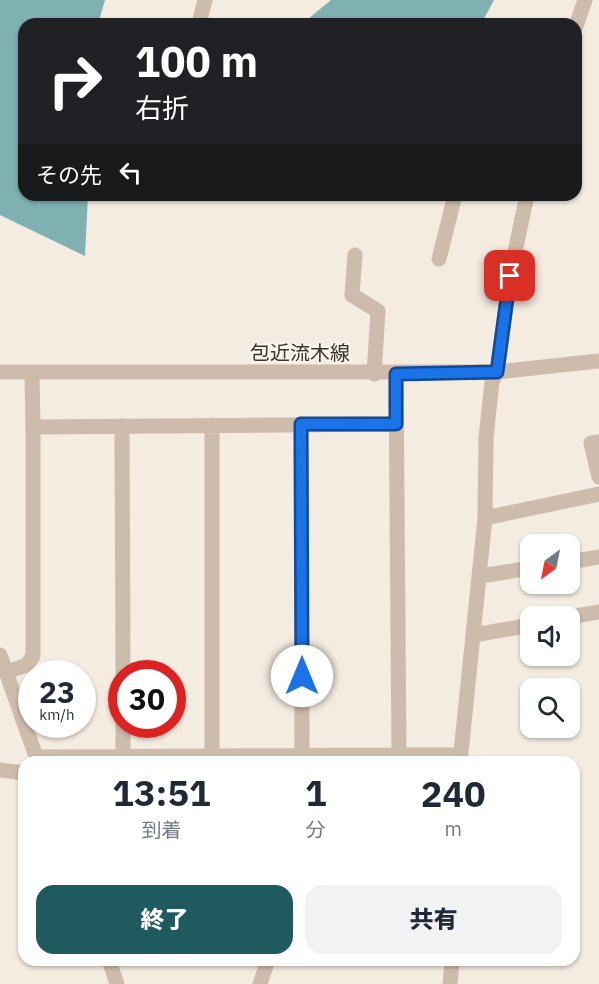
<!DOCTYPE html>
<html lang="ja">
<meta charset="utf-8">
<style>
:root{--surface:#fff;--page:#f2f2f3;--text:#1f2937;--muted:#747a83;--accent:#1f5a5e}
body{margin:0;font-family:"IBM Plex Sans","Noto Sans JP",sans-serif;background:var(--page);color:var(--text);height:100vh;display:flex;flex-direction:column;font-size:22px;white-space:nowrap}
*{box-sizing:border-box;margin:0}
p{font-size:20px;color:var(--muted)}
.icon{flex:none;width:33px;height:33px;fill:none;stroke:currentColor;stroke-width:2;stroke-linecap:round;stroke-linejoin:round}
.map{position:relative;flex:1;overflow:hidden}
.drawer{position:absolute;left:18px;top:756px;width:562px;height:210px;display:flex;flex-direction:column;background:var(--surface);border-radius:18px;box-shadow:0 2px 4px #0004}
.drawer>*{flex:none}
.guide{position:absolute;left:18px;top:18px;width:564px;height:183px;border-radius:18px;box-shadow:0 2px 4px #0004;background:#202124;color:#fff;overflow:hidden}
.needle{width:39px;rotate:212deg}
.buttons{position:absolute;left:520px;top:534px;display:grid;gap:12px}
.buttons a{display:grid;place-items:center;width:60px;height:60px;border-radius:12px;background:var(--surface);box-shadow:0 2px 4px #0004;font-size:30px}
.speed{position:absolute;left:18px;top:660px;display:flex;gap:12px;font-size:30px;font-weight:700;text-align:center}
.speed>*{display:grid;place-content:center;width:78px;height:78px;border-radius:50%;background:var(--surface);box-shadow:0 2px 4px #0004;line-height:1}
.speed small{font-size:15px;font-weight:400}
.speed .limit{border:9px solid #d22;background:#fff;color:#111}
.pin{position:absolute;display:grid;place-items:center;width:51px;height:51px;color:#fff;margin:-26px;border-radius:12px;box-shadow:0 3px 9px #0006}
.me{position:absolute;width:66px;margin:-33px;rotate:0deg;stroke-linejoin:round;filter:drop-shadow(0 0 4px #0008)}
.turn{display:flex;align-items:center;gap:21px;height:126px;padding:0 18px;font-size:27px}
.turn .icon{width:78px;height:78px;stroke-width:2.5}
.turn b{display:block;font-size:42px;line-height:51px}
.then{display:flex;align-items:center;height:57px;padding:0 18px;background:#0003;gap:12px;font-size:22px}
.eta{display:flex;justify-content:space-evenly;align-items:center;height:102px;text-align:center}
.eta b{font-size:36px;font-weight:800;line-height:42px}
.primary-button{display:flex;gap:12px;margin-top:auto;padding:12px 18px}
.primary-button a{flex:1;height:69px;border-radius:18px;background:var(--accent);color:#fff;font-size:24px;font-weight:800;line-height:69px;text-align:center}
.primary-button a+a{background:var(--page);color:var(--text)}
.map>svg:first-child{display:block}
</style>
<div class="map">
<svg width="599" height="984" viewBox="0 0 599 984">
<rect width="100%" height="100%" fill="#f4ebe1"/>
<!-- water -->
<path fill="#7fb0b2" d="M0 0H105L98 24H24V195H88L85 256 0 215Z
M331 0H494L481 24H302Z"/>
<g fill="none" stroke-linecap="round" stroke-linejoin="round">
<!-- minor -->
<path stroke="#cdbbac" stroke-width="15" d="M199 24 205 0
M576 26 585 0
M355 255 352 295 378 311 374 374
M439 259 455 195
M0 372H497L599 361
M396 374 399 755H460
M301 424 302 756
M212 425V756
M122 426 123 674
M33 427 396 424
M599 442 591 443 599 477
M485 518 599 494
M570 562 599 557
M480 576 531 568
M570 617 599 612
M474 635 531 625
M0 655 38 762
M6 672 27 665 33 656V427L32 373
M123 724V756
M37 757 399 755
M460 762 485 518 486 438 492 382 497 372 510 276 527 195
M0 770 24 773
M109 960 117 984
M260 984 268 960
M450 984 452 960"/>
</g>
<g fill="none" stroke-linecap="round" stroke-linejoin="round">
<!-- route casing -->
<g stroke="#114b97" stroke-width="15">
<path id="route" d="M302 676 301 424H396V374L497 372 510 276"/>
</g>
<!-- route -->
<use href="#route" stroke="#1a73e8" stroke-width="10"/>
</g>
<g text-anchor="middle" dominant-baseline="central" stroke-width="4.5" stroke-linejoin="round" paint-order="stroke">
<!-- street labels -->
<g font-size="20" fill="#3b302b" stroke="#fbf5ee">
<text x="300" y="352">包近流木線</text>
</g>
</g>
</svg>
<div class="buttons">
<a><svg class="needle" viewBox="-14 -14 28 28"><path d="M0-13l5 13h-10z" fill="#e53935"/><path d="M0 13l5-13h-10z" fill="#747a83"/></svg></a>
<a><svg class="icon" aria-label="sound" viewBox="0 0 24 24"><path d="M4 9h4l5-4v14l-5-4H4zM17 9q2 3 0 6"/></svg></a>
<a><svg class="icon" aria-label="search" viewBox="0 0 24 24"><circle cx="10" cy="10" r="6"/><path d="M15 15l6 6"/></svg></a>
</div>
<div class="speed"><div>23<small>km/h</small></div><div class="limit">30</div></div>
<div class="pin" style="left:510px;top:276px;background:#d93025"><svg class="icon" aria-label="arrive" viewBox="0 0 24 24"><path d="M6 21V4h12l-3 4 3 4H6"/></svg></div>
<svg class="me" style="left:302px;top:676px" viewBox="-20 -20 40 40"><circle r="19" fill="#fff"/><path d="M0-13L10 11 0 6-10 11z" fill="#1a73e8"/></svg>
<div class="guide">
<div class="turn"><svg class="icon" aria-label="right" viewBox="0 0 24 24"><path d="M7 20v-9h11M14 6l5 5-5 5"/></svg><div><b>100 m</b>右折</div></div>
<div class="then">その先<svg class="icon" aria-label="left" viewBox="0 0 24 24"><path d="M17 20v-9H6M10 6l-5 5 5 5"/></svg></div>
</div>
<section class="drawer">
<div class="eta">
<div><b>13:51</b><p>到着</p></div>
<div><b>1</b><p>分</p></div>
<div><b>240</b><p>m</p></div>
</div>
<div class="primary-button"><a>終了</a><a>共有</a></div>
</section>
</div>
